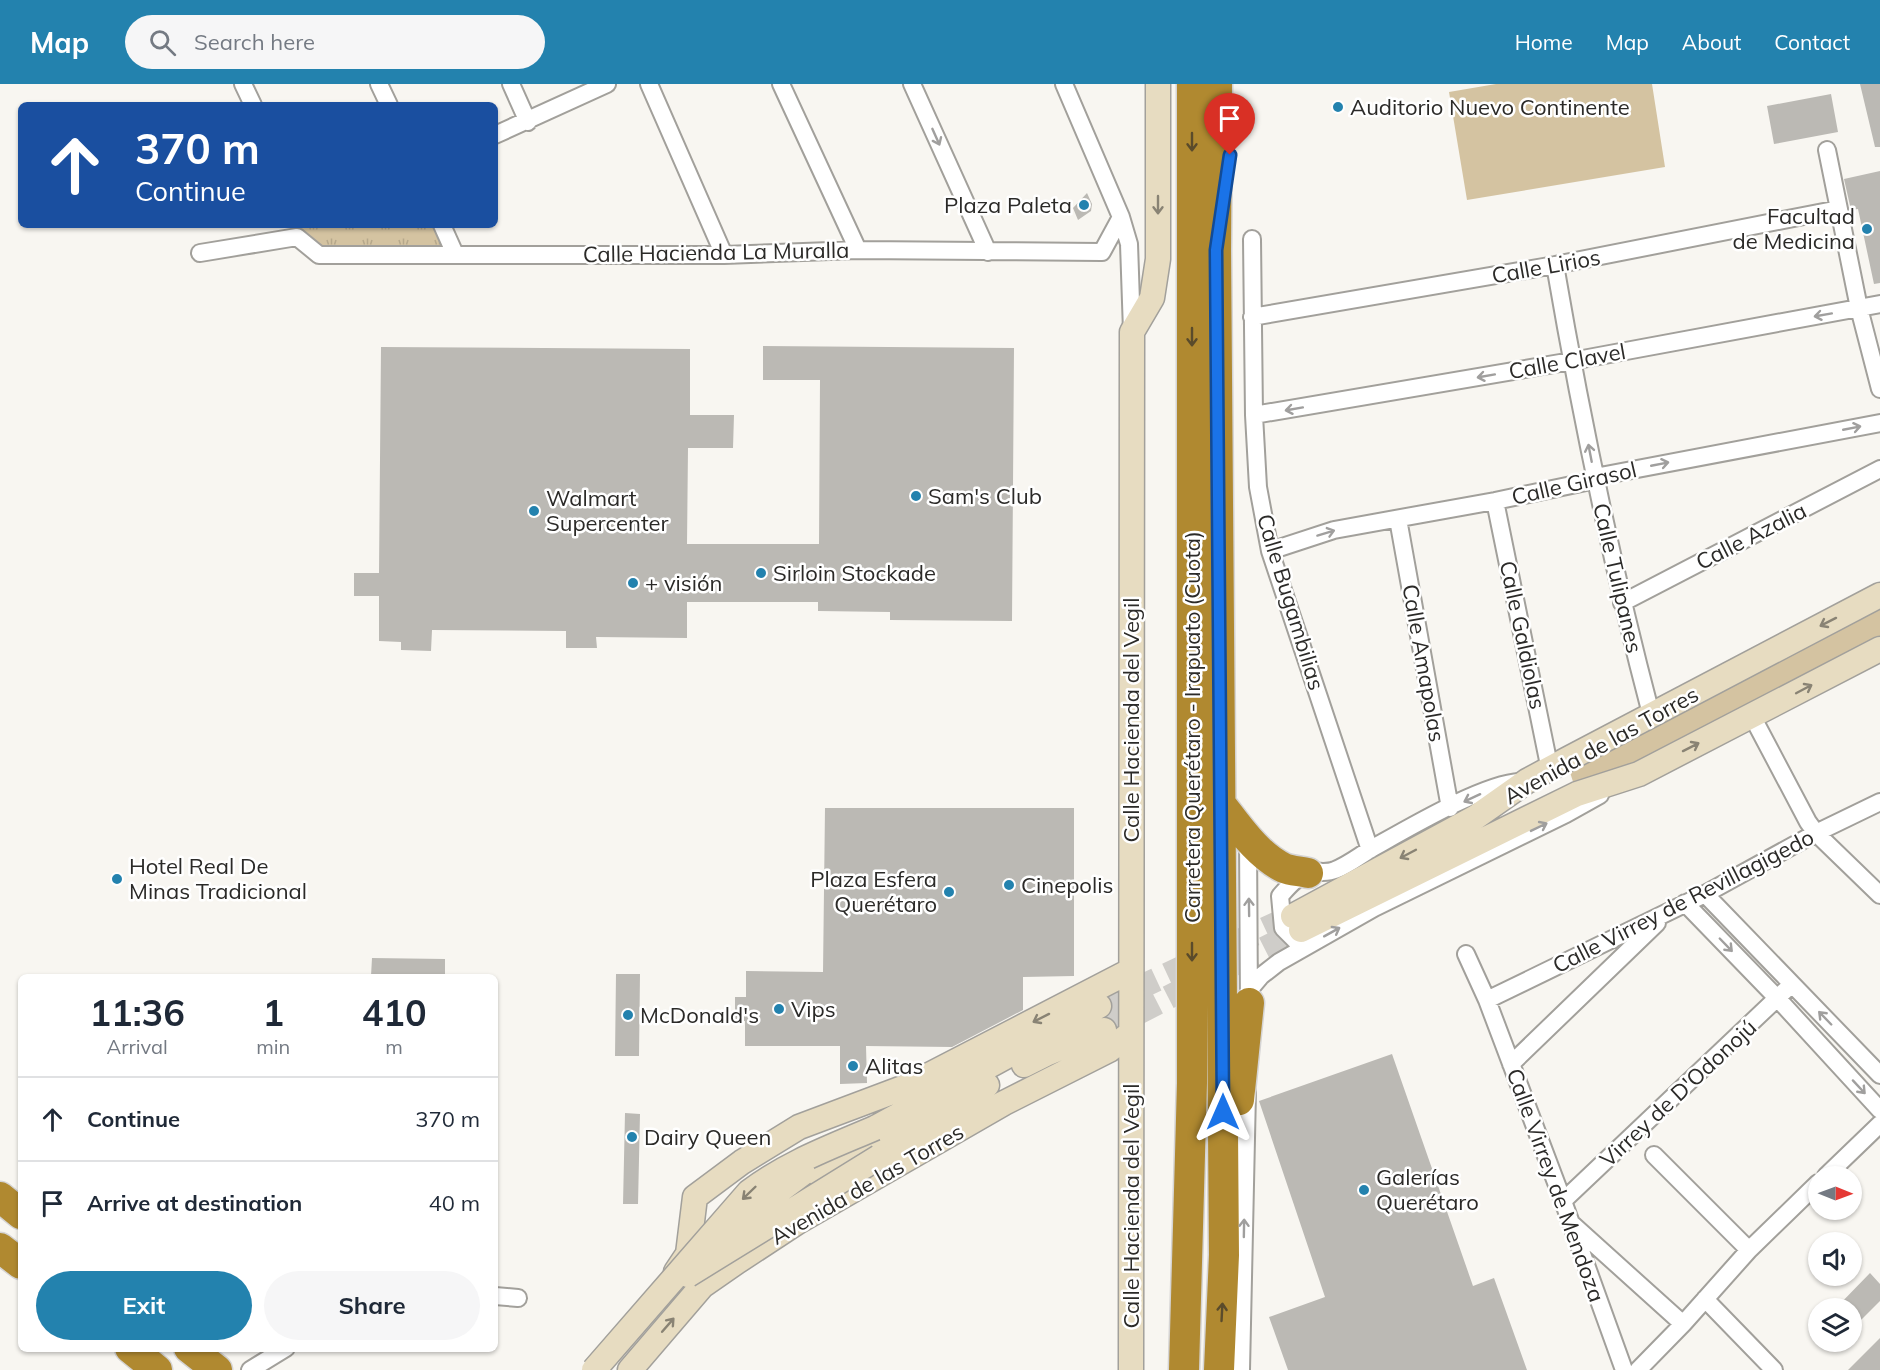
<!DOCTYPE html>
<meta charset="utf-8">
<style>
:root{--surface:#fff;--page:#f6f6f7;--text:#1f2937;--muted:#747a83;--line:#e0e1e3;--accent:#2382ae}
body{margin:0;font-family:Mulish,sans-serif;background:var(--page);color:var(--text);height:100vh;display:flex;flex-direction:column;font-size:22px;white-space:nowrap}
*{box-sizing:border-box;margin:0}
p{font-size:20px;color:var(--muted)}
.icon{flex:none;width:33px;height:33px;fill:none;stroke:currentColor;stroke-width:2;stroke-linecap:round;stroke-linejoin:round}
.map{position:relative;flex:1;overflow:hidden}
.drawer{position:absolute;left:18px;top:890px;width:480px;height:378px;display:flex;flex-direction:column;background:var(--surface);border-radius:9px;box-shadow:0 2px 4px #0004}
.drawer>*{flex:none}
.guide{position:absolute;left:18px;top:18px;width:480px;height:126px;border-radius:9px;box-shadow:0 2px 4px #0004;background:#1a4fa0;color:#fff;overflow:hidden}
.needle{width:39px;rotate:91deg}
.controls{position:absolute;left:1808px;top:1082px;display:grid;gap:12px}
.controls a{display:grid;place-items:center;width:54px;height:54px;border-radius:50%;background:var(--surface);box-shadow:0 2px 4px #0004;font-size:30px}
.pin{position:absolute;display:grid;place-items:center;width:51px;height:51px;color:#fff;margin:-62px -26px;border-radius:50% 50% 50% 0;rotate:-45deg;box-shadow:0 0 6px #0007}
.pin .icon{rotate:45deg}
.me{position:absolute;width:66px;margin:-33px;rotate:0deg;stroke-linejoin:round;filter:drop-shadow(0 0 4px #0008)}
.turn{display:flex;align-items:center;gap:21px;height:126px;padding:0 18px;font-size:27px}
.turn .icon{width:78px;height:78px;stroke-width:2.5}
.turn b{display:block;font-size:42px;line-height:51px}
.eta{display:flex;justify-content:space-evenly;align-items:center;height:102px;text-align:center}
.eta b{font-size:36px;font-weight:700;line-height:42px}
.action{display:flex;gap:12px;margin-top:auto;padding:12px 18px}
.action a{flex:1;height:69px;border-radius:36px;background:var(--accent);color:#fff;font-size:24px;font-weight:700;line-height:69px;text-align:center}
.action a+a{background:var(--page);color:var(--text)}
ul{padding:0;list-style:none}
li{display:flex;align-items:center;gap:18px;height:84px;padding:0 18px;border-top:2px solid var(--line)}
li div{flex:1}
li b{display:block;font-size:22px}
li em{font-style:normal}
header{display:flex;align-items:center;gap:36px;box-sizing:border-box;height:84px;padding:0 30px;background:var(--accent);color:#fff}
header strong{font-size:28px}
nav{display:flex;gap:33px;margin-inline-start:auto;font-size:21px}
.search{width:420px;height:54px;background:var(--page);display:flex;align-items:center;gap:15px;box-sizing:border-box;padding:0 21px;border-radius:33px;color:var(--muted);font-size:22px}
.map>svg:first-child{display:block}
</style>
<header>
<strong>Map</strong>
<div class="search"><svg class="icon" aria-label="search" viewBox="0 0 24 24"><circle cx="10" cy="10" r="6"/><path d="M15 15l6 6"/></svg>Search here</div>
<nav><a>Home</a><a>Map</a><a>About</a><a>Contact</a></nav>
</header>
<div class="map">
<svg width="1880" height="1286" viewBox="0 0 1880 1286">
<defs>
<pattern id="park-tufts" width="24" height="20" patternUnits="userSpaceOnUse" patternTransform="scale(1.5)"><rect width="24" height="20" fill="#d4c3a1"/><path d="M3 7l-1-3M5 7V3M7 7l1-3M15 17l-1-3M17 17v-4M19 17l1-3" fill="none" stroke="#b6a88b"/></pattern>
</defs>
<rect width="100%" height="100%" fill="#f8f6f1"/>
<!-- park -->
<path fill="url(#park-tufts)" d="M301 141H442L455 170 319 171 297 153Z"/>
<!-- garden -->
<path fill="#d4c3a1" d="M1496 0H1652L1665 83 1467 116 1449 8Z
M1880 511V565L1577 710 1566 676Z"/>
<!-- building -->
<path fill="#bbb9b4" d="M1860 0H1880V63H1875Z
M1831 10 1838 48 1774 60 1767 22Z
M1880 87V199L1874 200 1858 125 1851 126 1844 95Z
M1087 109 1092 120 1091 127 1078 136 1073 124Z
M763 262 1014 264 1012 537 890 536V528L818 527V518H687V554L596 553 597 564H566V547L432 546 431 567 401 566V558L379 557V512H354V489H379L381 263 690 265V331H734L733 364H688L687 460H819L820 296H763Z
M825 724H1074V892L1023 893V926L952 963 866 962 867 999 840 1000V962H745V937H735V913H746V887L823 888Z
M372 874 445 875V892H371Z
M616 890H640L639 972H615Z
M1392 970 1473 1202 1494 1194 1527 1286H1288L1269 1233 1325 1213 1259 1017Z
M625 1029 640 1030 638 1120H623Z
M1870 1189 1880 1200V1217L1851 1246V1224H1836Z
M1880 1254V1286H1848Z"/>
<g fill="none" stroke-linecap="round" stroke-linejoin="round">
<!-- secondary-tunnel -->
<path stroke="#cfcdc9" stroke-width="24" stroke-dasharray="24 12" stroke-linecap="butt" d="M1102 921 1293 832
M1104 946 1301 846"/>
<!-- street casing -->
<g stroke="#a2a09b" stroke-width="20">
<path id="street" d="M243 0 253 21
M379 0 389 21
M511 0 528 38
M649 0 724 171
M781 0 858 166
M912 0 988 168
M1064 0 1121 133 1129 160 1132 247
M495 51 607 0
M1827 66 1859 224 1880 305
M442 141 455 170
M297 153 319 171H724L858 166 1102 168 1121 133
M1252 155 1254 331 1258 403 1270 467 1370 766
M200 169 297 153
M1555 181C1581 332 1612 482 1651 630
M1252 233 1555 181 1839 125
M1254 331 1572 277 1880 220
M1495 417 1550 686
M1398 435 1450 724
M1270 467 1334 446 1495 417 1586 398 1595 393 1880 339
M1622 519 1880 385
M1752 632 1808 738 1816 749 1880 811
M1248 754 1249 925
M1705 810 1880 991
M1685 819 1778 915 1880 1026
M1303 864 1283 844 1280 812C1288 803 1297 792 1308 789 1317 786 1326 790 1335 786 1348 781 1359 772 1371 765 1405 746 1484 699 1520 698
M1466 870 1487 916 1563 1117 1624 1286
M1250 905 1261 892 1279 878 1374 824 1566 730 1600 711
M1487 916 1705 810 1816 749 1880 718
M1511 980 1657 839
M1654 1071 1749 1166
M1826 1092 1880 1040
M1563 1117 1792 900
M1572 1140 1683 1240
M495 1212 518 1214
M1705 1215 1774 1286
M250 1286 286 1264
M1241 1286 1247 1008
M1638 1286 1683 1240 1749 1166 1818 1099"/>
</g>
<!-- secondary casing -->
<g stroke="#a2a09b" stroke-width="27">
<path id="secondary" d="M1293 832 1476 733 1527 697 1566 676 1880 511
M1301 846 1577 710 1639 690 1880 565
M1024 981 1046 970 1104 946
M875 1044 1099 922
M778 1123 795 1108 953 1026 987 1001
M676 1188 688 1170 695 1113 742 1078 799 1043 908 1002 1130 887
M630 1286 702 1202 738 1177 799 1137 1004 1019 1109 966 1131 949
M1131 1286 1132 248 1152 214 1158 175V0"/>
</g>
<!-- highway casing -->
<g stroke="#d5d4d4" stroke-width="33">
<path id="highway" d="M1217 0 1216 166 1224 1171 1219 1286
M1220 719C1238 742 1257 771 1284 784 1291 787 1300 787 1308 789
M1239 1016 1249 919
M0 1113 21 1130
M0 1164 21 1180
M130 1264 157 1286
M189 1264 217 1286
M1184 1286 1192 999V0"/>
</g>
<!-- street -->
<use href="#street" stroke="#fff" stroke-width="16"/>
<!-- secondary -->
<use href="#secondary" stroke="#e7dcc1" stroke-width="24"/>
<!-- highway -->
<use href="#highway" stroke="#b08930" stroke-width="30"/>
<!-- secondary-bridge casing -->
<g stroke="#a2a09b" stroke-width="27" stroke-linecap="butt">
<path id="secondary-bridge" d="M727 1154 764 1118 803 1089
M688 1191 879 1073
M594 1286 749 1108C787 1079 831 1063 875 1044"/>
</g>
<!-- secondary-bridge -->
<use href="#secondary-bridge" stroke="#e7dcc1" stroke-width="24"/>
</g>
<!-- one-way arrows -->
<defs><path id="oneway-shaft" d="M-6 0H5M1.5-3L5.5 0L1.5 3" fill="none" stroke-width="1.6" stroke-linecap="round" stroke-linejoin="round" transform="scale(1.5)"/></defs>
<g stroke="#a09f9e">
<use href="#oneway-shaft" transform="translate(936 53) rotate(66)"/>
<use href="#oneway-shaft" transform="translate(1823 231) rotate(170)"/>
<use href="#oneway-shaft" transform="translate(1486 292) rotate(170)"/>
<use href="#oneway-shaft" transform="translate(1294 325) rotate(170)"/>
<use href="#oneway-shaft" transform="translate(1852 344) rotate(-11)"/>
<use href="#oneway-shaft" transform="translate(1590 369) rotate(-101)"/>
<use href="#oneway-shaft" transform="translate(1660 380) rotate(-11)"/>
<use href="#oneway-shaft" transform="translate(1326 449) rotate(-17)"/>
<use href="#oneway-shaft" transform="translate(1472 714) rotate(155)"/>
<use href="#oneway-shaft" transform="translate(1539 743) rotate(-26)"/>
<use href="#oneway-shaft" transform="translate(1249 823) rotate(-91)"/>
<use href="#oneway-shaft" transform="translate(1332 848) rotate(-29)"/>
<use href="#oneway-shaft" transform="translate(1726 861) rotate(46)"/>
<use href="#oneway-shaft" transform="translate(1825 934) rotate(-134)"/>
<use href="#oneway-shaft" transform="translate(1859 1003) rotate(47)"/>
<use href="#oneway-shaft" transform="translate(1244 1144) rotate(-89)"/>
</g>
<g stroke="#5a4b2b">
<use href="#oneway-shaft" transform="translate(1192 58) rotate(90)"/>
<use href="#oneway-shaft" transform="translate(1192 253) rotate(90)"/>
<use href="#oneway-shaft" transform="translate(1192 868) rotate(90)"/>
<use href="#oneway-shaft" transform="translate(1222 1228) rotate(-87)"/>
</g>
<g stroke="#898374">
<use href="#oneway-shaft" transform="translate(1158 121) rotate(90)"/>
<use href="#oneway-shaft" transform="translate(1828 538) rotate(153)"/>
<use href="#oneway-shaft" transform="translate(1804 605) rotate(-28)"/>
<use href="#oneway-shaft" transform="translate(1691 663) rotate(-27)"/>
<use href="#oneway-shaft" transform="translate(1408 770) rotate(152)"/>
<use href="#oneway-shaft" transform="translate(1041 934) rotate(153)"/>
<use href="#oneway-shaft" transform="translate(749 1109) rotate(136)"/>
<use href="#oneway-shaft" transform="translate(668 1241) rotate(-49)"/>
</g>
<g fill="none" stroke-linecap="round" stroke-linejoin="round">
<!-- route casing -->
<g stroke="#114b97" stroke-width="15">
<path id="route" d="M1223 1028 1216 166 1230 71"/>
</g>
<!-- route -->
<use href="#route" stroke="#1a73e8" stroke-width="10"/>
</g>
<!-- markers -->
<g fill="#2382ae" stroke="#fff" stroke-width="2">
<circle cx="1338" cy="23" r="6"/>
<circle cx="1084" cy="121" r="6"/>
<circle cx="1867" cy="145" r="6"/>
<circle cx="916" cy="412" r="6"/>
<circle cx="534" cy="427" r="6"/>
<circle cx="761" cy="489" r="6"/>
<circle cx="633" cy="499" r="6"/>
<circle cx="117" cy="795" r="6"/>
<circle cx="1009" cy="801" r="6"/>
<circle cx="949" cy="808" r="6"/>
<circle cx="779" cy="925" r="6"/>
<circle cx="628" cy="931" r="6"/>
<circle cx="853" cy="982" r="6"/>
<circle cx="632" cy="1053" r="6"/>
<circle cx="1364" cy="1106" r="6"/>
</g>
<g text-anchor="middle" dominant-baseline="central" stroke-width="5" stroke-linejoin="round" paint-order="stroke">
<!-- poi labels -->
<g font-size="22" fill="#2b2a28" stroke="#fff" text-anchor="start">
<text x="1350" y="23">Auditorio Nuevo Continente</text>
<text x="1072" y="121" text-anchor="end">Plaza Paleta</text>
<text x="1855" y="132" text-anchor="end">Facultad<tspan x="1855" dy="25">de Medicina</tspan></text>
<text x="928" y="412">Sam's Club</text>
<text x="546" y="414">Walmart<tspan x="546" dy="25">Supercenter</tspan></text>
<text x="773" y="489">Sirloin Stockade</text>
<text x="645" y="499">+ visión</text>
<text x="129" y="782">Hotel Real De<tspan x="129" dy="25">Minas Tradicional</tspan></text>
<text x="937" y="795" text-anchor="end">Plaza Esfera<tspan x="937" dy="25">Querétaro</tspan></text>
<text x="1021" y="801">Cinepolis</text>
<text x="791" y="925">Vips</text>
<text x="640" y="931">McDonald's</text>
<text x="865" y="982">Alitas</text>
<text x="644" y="1053">Dairy Queen</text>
<text x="1376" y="1093">Galerías<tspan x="1376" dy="25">Querétaro</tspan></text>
</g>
<!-- street labels -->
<g font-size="22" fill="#2b2a28" stroke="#fff">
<text transform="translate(716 168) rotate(-1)">Calle Hacienda La Muralla</text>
<text transform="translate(1546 182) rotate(-10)">Calle Lirios</text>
<text transform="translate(1567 277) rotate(-10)">Calle Clavel</text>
<text transform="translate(1574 399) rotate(-13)">Calle Girasol</text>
<text transform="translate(1751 452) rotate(-27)">Calle Azalia</text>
<text transform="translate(1618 494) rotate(77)">Calle Tulipanes</text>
<text transform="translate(1291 518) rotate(73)">Calle Bugambilias</text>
<text transform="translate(1523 551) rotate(78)">Calle Galdiolas</text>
<text transform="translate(1424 579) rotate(80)">Calle Amapolas</text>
<text transform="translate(1131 636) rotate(-90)">Calle Hacienda del Vegil</text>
<text transform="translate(1192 643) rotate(-90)">Carretera Querétaro - Irapuato (Cuota)</text>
<text transform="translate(1601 661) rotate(-29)">Avenida de las Torres</text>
<text transform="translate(1683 817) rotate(-27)">Calle Virrey de Revillagigedo</text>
<text transform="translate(1678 1009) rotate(-43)">Virrey de D'Odonojú</text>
<text transform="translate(867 1100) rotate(-30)">Avenida de las Torres</text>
<text transform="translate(1556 1101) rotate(70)">Calle Virrey de Mendoza</text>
<text transform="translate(1131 1122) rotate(-90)">Calle Hacienda del Vegil</text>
</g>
</g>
</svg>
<div class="controls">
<a><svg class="needle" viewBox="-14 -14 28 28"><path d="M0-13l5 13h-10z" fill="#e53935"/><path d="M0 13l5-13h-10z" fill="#747a83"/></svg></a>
<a><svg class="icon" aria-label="sound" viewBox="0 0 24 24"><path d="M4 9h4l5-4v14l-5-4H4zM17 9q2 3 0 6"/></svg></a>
<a><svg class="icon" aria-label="layers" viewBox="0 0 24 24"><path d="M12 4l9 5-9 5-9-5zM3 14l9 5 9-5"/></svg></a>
</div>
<div class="pin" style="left:1230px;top:71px;background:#d93025"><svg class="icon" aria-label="arrive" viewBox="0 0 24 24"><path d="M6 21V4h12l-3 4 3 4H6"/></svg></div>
<svg class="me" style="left:1223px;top:1028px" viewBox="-20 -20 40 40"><path d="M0-17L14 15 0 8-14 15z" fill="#1a73e8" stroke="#fff" stroke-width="4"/></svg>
<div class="guide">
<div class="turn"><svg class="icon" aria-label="ahead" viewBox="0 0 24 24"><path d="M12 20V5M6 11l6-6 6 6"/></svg><div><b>370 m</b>Continue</div></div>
</div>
<section class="drawer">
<div class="eta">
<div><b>11:36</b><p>Arrival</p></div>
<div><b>1</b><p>min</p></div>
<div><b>410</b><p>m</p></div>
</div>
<ul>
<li><svg class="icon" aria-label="ahead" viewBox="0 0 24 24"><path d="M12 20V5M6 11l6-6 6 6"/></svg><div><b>Continue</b></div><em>370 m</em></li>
<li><svg class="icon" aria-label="arrive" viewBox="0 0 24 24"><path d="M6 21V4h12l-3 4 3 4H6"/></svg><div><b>Arrive at destination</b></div><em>40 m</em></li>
</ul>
<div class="action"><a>Exit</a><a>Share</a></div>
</section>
</div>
